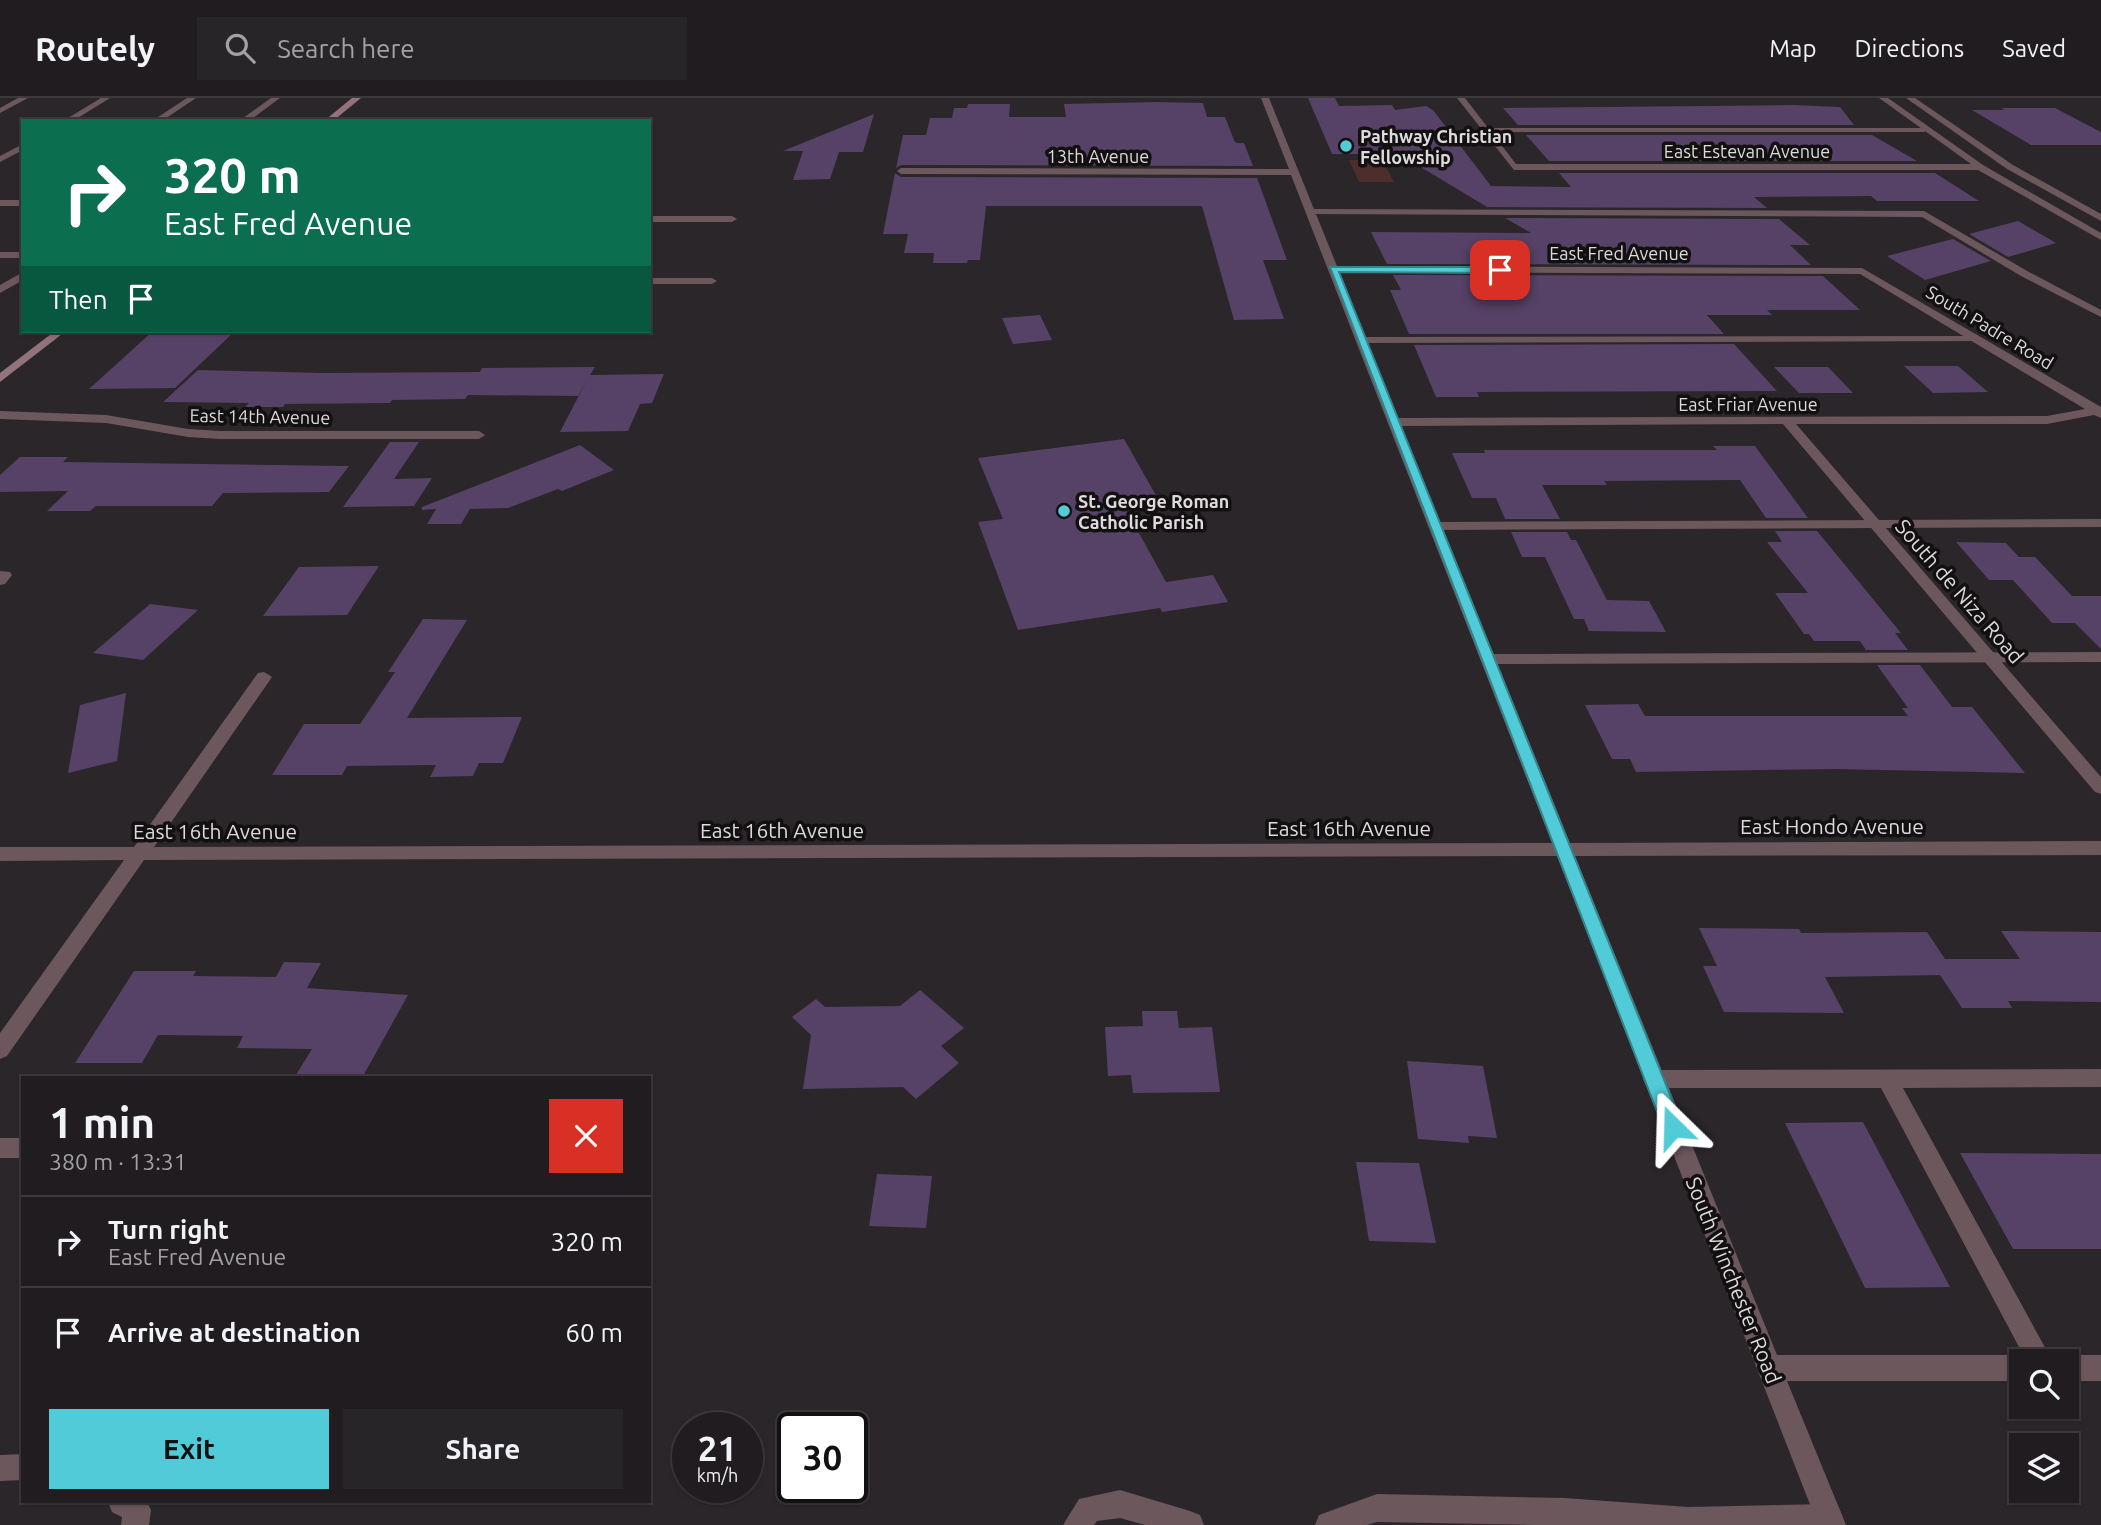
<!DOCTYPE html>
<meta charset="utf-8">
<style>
:root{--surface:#201c20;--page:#282529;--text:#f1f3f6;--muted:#a2a1a5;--line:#3d3a3e;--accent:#52cbd8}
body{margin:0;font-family:Ubuntu,sans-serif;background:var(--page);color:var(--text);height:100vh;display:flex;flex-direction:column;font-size:26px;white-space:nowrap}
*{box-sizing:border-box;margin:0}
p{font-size:23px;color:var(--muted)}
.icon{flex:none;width:38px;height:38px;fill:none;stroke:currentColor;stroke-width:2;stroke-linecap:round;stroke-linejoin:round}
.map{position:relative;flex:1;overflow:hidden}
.panel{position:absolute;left:21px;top:978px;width:630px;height:427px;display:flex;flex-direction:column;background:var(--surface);border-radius:0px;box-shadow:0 2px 5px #0004,0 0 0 2px var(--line)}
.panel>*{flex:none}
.top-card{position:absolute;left:21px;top:21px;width:630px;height:214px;border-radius:0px;box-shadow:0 2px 5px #0004,0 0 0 2px var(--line);background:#0b6e4f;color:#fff;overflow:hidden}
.buttons{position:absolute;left:2009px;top:1251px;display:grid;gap:14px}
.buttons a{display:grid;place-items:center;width:70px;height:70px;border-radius:0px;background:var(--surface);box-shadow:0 2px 5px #0004,0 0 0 2px var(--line);font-size:35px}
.speed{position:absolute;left:672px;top:1314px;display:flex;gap:14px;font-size:35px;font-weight:700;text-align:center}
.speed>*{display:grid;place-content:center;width:91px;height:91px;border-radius:50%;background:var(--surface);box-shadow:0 2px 5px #0004,0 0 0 2px var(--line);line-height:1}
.speed small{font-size:18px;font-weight:400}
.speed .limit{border:4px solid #111;border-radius:10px;background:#fff;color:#111}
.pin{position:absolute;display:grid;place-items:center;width:60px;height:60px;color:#fff;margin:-30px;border-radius:14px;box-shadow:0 4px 10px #0006}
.me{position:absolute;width:77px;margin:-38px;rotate:338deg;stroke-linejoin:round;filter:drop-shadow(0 0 5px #0008)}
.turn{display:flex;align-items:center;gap:24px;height:147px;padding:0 28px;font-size:32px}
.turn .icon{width:91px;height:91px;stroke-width:2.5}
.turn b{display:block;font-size:49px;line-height:60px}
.then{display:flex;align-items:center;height:66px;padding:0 28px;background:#0003;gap:14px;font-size:26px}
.round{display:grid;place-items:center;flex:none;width:74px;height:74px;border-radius:0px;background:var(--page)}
.head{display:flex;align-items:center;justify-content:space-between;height:119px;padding:0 28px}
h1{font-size:42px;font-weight:700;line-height:52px}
.button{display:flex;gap:14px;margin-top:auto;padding:14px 28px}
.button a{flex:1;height:80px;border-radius:0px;background:var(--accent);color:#111;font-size:28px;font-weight:700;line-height:80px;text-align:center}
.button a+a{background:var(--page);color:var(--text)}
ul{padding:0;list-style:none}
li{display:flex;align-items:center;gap:21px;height:91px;padding:0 28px;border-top:2px solid var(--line)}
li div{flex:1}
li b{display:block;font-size:26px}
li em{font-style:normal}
header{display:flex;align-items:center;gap:42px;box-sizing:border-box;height:98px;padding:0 35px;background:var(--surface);border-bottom:2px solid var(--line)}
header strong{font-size:33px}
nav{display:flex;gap:38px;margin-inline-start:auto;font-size:24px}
.search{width:490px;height:63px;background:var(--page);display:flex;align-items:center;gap:18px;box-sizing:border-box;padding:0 24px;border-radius:0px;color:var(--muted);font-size:26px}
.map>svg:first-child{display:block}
</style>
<header>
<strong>Routely</strong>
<div class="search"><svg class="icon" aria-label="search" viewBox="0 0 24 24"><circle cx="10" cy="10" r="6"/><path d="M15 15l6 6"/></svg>Search here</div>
<nav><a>Map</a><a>Directions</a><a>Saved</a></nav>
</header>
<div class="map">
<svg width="2101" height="1427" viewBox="0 0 2101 1427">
<rect width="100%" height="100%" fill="#2b262a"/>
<!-- green -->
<path fill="#4e2e2b" d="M1349 62H1382L1394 84H1359Z"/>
<!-- building -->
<path fill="#554266" d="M1308 0H1335L1339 8 1392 7 1395 12 1426 8 1433 12 1491 88 1571 89 1559 75H1935L1979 103H1877L1871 98 1754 99 1767 110 1487 109 1399 56H1332Z
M1158 4 1203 5 1207 19H1225L1234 42 1236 45H1244L1253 68 901 67 896 70 903 37H926L930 20H952L954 10H967L968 6H1010L1009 19H1066L1064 6Z
M1794 7 1840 9 1854 27H1518L1503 10Z
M2001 10H2055L2101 34V47H2031L1972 12H2005Z
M874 16 863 54H839L830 81 793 82 803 53H783Z
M1526 37H1872L1917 63H1549Z
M895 75 901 79 1257 80 1287 162H1263L1284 221 1234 222 1202 108H986L980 162H968L967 165H933L934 155H904L908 136H883Z
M1505 120 1779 121 1810 147H1790L1811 167 1387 166 1371 134 1531 135Z
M2018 123 2056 145 2008 159 1969 136Z
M1953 141 1991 163 1925 182 1887 158Z
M1393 177 1823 178 1860 212H1767L1772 217H1707L1724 236H1409L1390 192H1401Z
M1040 217 1052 242 1013 246 1002 220Z
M153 233H235L175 290 89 291Z
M1734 246 1777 293 1477 294 1479 299H1436L1414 247Z
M1904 268H1958L1988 294 1933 295Z
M595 269 590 277 664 276 652 305 640 306 628 333 560 334 587 282 578 298 468 297 465 301 392 302 390 305 285 306 283 309H245L249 305 163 304 198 272 323 275 480 274 482 270Z
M1774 269H1828L1853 295H1799Z
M1124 341 1158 401 1123 406 1166 484 1213 477 1228 504 1162 514 1160 510 1018 532 978 424 1003 421 978 360Z
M390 344H419L394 381 432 380 414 408 343 409Z
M580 347 614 372 562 393 558 391 508 410 470 411 461 426H427L436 411 422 412V409Z
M1713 348H1755L1808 420H1766L1740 382 1604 383 1607 387H1542L1560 421H1505L1496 400H1472L1452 355H1485L1484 352H1717Z
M20 359H68L63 364 349 368 329 394 223 395 212 408H96L90 413H47L68 393 0 394V377Z
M1775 433H1817L1901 535H1895L1908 552H1866L1860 543H1814L1809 536H1804L1775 495H1808L1767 444H1782Z
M1511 434H1567L1571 442H1576L1607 502 1649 503 1666 534 1589 533 1584 521H1574L1545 459H1522Z
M1956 444 2006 445 2019 459H2035L2072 498H2101V551L2075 525H2052L2013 482H1989Z
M379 468 347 517 263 518 299 469Z
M150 506 198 512 143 562 93 555Z
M423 521 467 522 407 620 522 619 503 665H479L473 678 430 679 436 667 347 668 342 677H272L304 626H360L395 574H388Z
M1877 567H1920L1952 609H1972L2025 675 1835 671 1636 674 1630 661H1612L1585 607 1638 606 1645 618H1908L1902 610H1908Z
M126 595 117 663 68 675 80 607Z
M1699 830 1799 831 1801 835 1927 834 1945 861H2020L2001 833 2101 834V904L2008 903 2012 910H1962L1940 877 1825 879 1844 915 1724 914 1703 868H1717Z
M284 864 321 865 307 890 408 897 362 980H294L312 951 237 950 243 938 158 937 142 965H75L134 873H196L193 878 276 879Z
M920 892 964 930 941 948 959 965 916 1001 903 989 803 991 811 937 792 919 816 901 825 909 900 908Z
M1142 913H1177L1179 930 1212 929 1220 994 1133 995 1131 977 1108 978 1105 929 1143 928Z
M1407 963 1483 968 1497 1040 1468 1038 1469 1045 1418 1041Z
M1863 1024 1950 1189 1865 1190 1785 1025Z
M1960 1055 2101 1056V1151H2013Z
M1356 1064 1419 1065 1436 1145 1369 1143Z
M877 1076 932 1078 926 1130 869 1128Z"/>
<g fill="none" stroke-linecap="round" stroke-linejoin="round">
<!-- lane -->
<path fill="#6c575d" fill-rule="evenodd" d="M18 0H28L0 15V10Z
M101 0H110L73 23H63Z
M187 0H196L162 23H152Z
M271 0H280L249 23H239Z
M1486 30H1924L1928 32 1924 34H1483Z
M23 46V52L0 64V58Z
M0 102H23V108H0Z
M1311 111 1924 113 2029 174 2101 212V219L2021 178 1922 119 1308 116V112Z
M0 154H23V160H0Z
M23 174V182L0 195V187Z
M1976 238 1981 241 1980 243 1361 245 1356 242 1361 239Z
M2101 421V429L1435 432 1428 428 1435 424Z
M0 473 10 474 12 477 5 486 0 487Z
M2101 554V564L1488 566 1480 561 1488 556Z
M2101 971V989L1903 990 2053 1264H2027L1881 990H1654L1646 988 1643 981 1646 974 1654 972Z
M1120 1392 1190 1413 1200 1417 1204 1427H1145L1120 1420 1097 1423 1094 1427H1063L1079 1401Z
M1377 1396 1565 1400 1688 1409 1829 1406 1839 1410 1843 1420 1840 1427H1536L1377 1424 1367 1427H1315L1319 1417Z"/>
<!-- street -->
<path fill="#6c575d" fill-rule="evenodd" d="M1261 0H1269L1337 168 1862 170 2101 309V320L2094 317 2047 326H1796L2101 679V696L2095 694 1783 326 1401 328 1570 745 2101 743V757L1575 758 1777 1257H2021L2031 1264H2021V1283H1787L1846 1427H1818L1557 758 144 762 7 958 0 961V935L124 762 0 763V749H134L258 575 264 574 272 579 154 749 1552 745 1291 77 901 76 897 73 901 70 1289 71ZM1339 174 1860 176 2085 311 2047 318 1398 320Z
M1457 0H1465L1516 66H1971L1879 0H1888L1983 67 2101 135V142L1978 72H1514Z
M1906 0H1915L2013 67 2101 116V123L2007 71Z
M649 118H732L737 121 732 124H649Z
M649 180H712L717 183 712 186H649Z
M0 313 106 317 188 331 220 333H479L485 337 479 341H220L188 339 106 325 0 321Z
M0 1040H23V1060H0Z
M2067 1257H2101V1283H2067V1264H2057Z
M23 1356V1382L0 1383V1357Z
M108 1404H147L151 1412 149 1427H121L122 1419 112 1414Z"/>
<!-- secondary -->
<path fill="#92727b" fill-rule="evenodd" d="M352 0H361L333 23H324Z
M55 233H66L0 284V275Z"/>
</g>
<!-- route -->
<path fill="#52cbd8" stroke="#35848c" stroke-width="2" d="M1330 169H1500L1505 172 1500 175 1339 174 1683 1029 1680 1035 1673 1038 1666 1035 1663 1029Z"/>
<!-- markers -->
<g fill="#52cbd8" stroke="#121011" stroke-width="2.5">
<circle cx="1346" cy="48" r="7"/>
<circle cx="1064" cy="413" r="7"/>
</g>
<g text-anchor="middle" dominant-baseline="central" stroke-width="7" stroke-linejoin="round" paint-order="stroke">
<!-- far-poi labels -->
<g font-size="18" font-weight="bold" fill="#dedadd" stroke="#121011" text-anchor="start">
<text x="1360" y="38">Pathway Christian<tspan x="1360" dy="21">Fellowship</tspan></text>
<text x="1078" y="403">St. George Roman<tspan x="1078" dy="21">Catholic Parish</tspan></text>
</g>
<!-- far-street labels -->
<g font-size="18" fill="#dedadd" stroke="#121011">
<text x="1747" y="53">East Estevan Avenue</text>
<text x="1098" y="58">13th Avenue</text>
<text x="1619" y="155">East Fred Avenue</text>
<text transform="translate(1990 229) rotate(31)">South Padre Road</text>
<text x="1748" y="306">East Friar Avenue</text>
<text transform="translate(260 318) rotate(1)">East 14th Avenue</text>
</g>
<!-- street labels -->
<g font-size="21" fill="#dedadd" stroke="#121011">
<text transform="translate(1960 493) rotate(49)">South de Niza Road</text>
<text x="1832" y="728">East Hondo Avenue</text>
<text x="1349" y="730">East 16th Avenue</text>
<text x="782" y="732">East 16th Avenue</text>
<text x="215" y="733">East 16th Avenue</text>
<text transform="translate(1734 1182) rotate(68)">South Winchester Road</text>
</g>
</g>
</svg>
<div class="buttons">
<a><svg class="icon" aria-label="search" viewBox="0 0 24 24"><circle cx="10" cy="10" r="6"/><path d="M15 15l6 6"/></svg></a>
<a><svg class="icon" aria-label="layers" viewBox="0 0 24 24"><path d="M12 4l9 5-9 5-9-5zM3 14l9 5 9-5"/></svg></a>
</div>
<div class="speed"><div>21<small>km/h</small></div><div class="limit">30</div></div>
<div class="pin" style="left:1500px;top:172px;background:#d93025"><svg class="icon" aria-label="arrive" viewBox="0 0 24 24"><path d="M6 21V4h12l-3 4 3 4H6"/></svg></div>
<svg class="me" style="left:1673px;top:1029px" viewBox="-20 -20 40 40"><path d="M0-17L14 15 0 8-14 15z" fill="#52cbd8" stroke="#fff" stroke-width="4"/></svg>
<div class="top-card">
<div class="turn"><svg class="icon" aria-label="right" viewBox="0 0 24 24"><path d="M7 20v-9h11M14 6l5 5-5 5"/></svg><div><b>320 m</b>East Fred Avenue</div></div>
<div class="then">Then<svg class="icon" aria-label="arrive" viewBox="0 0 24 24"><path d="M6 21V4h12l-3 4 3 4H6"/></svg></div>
</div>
<section class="panel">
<div class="head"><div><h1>1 min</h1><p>380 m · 13:31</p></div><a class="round" style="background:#d93025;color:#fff"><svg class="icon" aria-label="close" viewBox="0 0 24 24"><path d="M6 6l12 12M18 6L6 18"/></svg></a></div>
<ul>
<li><svg class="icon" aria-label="right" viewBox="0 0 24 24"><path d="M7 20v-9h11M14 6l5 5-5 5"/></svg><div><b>Turn right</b><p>East Fred Avenue</p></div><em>320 m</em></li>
<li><svg class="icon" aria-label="arrive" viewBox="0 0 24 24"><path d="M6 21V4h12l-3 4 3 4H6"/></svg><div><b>Arrive at destination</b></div><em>60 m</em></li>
</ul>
<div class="button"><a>Exit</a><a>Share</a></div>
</section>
</div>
